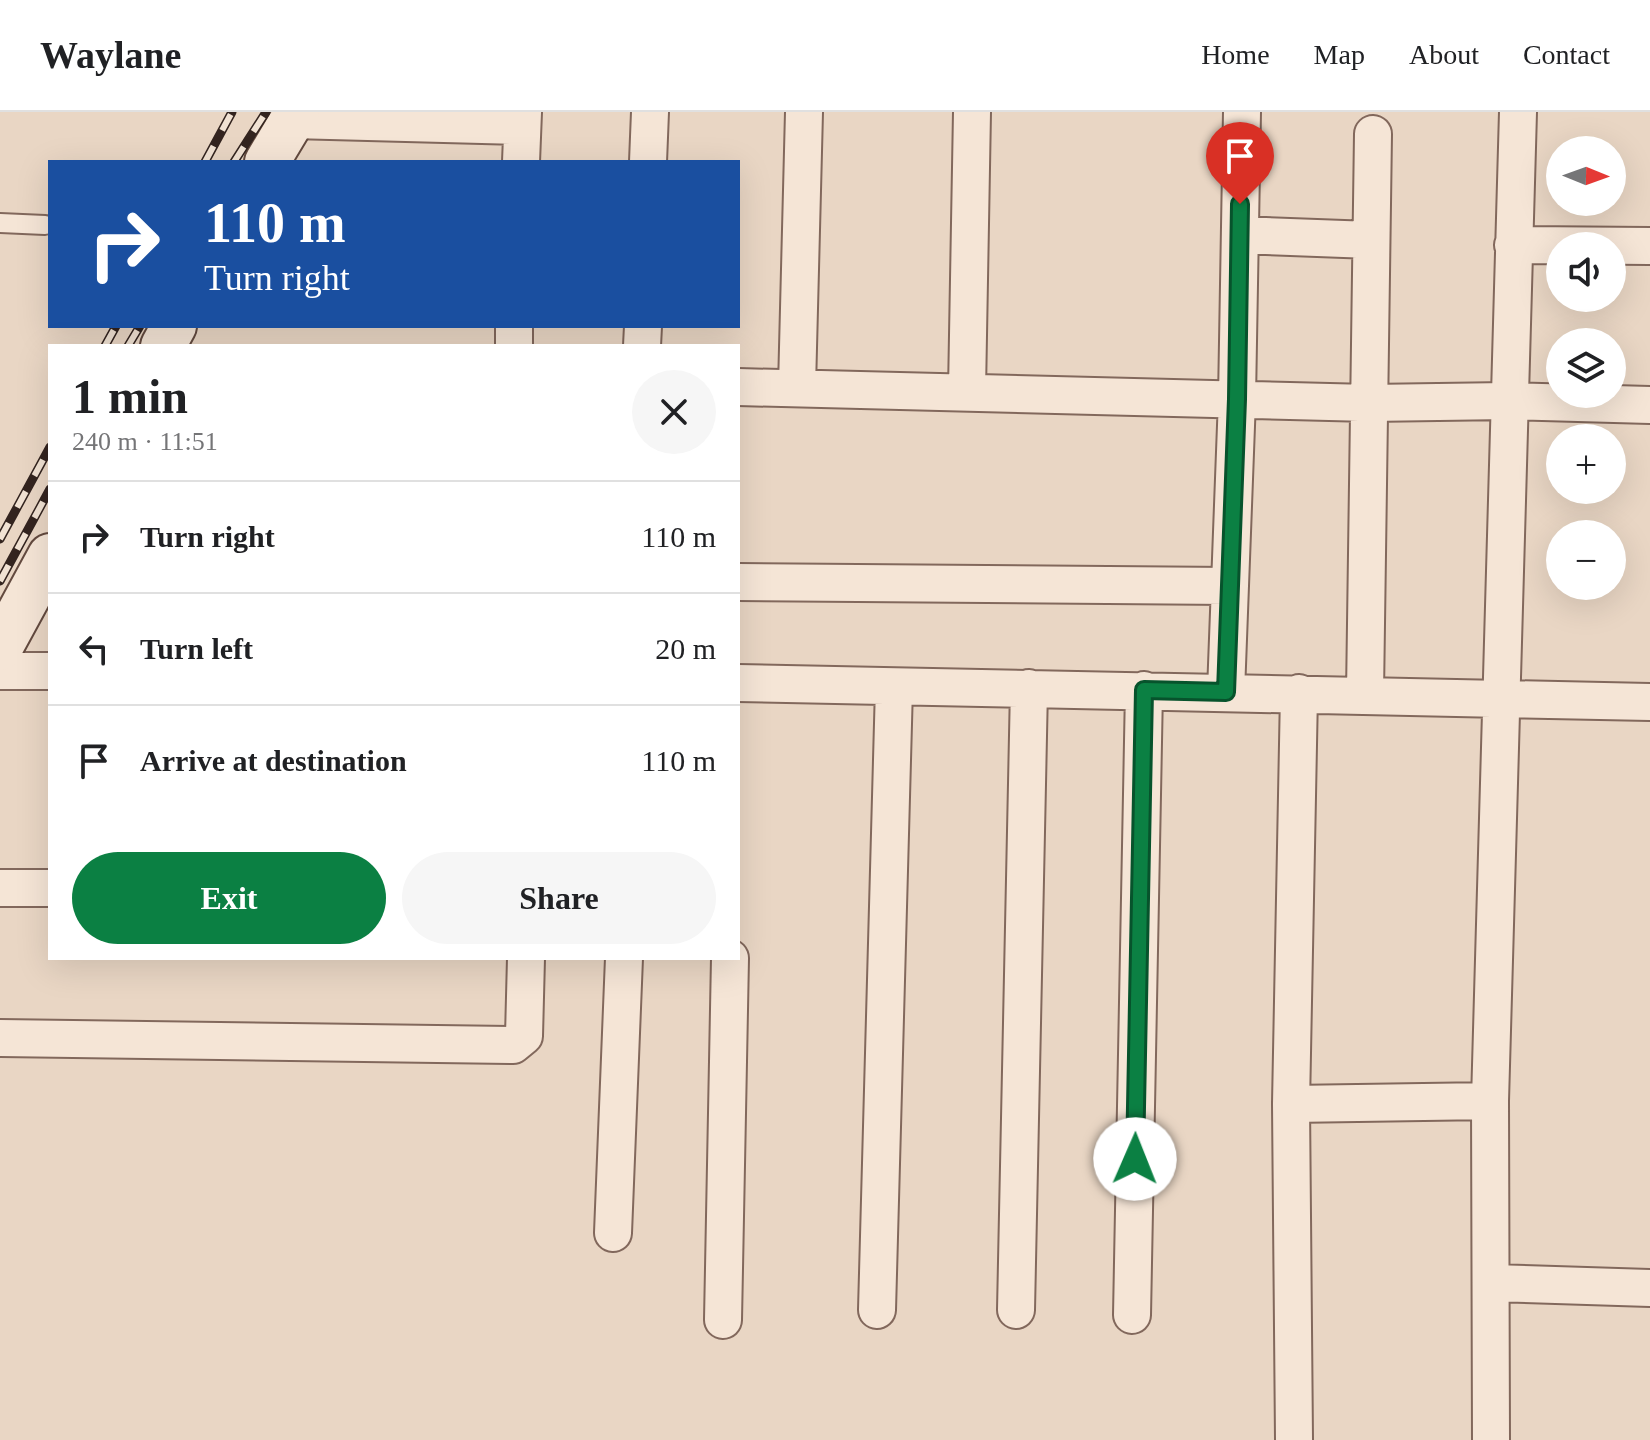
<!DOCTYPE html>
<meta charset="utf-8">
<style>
:root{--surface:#fff;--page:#f6f6f6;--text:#202124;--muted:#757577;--line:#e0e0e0;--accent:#0b8043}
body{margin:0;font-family:Georgia,serif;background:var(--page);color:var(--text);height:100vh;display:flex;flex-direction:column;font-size:30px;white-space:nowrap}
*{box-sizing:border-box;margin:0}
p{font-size:26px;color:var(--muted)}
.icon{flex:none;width:44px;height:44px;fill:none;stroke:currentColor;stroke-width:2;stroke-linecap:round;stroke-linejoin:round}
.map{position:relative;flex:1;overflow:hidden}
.sheet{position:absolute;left:48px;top:232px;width:692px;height:616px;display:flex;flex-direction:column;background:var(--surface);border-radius:0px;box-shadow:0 8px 32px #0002}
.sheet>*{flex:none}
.banner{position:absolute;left:48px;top:48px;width:692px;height:168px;border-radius:0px;box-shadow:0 8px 32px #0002;background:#1a4fa0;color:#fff;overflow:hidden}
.needle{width:52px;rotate:91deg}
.fabs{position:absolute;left:1546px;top:24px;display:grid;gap:16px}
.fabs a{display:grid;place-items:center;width:80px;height:80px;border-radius:50%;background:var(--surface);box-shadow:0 8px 32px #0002;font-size:40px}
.pin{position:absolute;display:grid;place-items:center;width:68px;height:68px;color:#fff;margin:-82px -34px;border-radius:50% 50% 50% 0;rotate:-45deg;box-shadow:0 0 8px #0007}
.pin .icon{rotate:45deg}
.me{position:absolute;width:88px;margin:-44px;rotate:1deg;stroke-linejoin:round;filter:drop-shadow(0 0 6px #0008)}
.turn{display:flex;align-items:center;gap:28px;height:168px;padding:0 24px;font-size:36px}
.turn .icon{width:104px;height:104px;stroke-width:2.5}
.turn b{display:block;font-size:56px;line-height:68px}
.round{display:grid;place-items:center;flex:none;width:84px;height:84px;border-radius:42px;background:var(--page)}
.summary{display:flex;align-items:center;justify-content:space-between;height:136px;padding:0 24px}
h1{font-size:48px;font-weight:600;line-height:60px}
.cta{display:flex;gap:16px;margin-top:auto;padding:16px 24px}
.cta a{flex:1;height:92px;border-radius:48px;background:var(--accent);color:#fff;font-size:32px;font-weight:600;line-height:92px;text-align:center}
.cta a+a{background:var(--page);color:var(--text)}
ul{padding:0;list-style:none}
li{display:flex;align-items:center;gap:24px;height:112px;padding:0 24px;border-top:2px solid var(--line)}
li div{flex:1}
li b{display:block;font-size:30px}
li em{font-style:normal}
header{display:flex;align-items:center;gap:48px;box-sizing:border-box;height:112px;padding:0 40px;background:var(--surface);border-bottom:2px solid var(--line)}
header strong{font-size:38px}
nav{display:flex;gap:44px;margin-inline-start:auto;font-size:28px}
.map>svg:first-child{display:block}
</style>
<header>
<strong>Waylane</strong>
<nav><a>Home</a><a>Map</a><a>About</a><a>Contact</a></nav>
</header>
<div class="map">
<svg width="1650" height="1328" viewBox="0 0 1650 1328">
<rect width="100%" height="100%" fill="#e9d6c4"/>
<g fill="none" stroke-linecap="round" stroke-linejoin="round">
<!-- lane casing -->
<g stroke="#82685c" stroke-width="22">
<path id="lane" d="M0 111 45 113"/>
</g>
<!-- street casing -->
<g stroke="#82685c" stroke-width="40">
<path id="street" d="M292 8 522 14
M521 50 523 0
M648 50 650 0
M1240 123 1371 128
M1513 133 1650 134
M514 234V214
M642 234 643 214
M738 275 1369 291 1507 289 1650 293
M797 275 804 0
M967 279 972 0
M738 470 1230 474
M0 559H50
M738 571 1650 590
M1226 580 1237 287 1242 0
M1365 582 1373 22
M0 776H50
M0 926 513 933 524 924 526 846
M1291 992 1490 989
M613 1121 624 846
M1491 1171 1650 1176
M877 1198 894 575
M1016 1198 1029 576
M1132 1203 1144 578
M723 1208 730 846
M1294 1328 1291 992 1299 581
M1491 1328 1490 989 1518 0"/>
</g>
<!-- secondary casing -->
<g stroke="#634a3f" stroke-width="48">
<path id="secondary" d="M267 50 297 0
M163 234 174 214
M0 536 50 444"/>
</g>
<!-- lane -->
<use href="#lane" stroke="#f5e5d6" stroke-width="18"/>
<!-- street -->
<use href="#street" stroke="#f5e5d6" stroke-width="36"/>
<!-- secondary -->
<use href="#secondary" stroke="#f5e5d6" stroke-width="44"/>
<!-- rail casing -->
<g stroke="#33241f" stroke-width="9">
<path id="rail" d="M205 50 232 0
M234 50 266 0
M105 234 116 214
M128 234 140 214
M0 427 50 335
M0 469 50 377"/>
</g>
<!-- rail -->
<use href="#rail" stroke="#f1e2d3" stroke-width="6" stroke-dasharray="18" stroke-linecap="butt"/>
</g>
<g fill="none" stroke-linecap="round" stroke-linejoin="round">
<!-- route casing -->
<g stroke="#07532c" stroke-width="20">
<path id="route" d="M1135 1047 1144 578 1226 580 1237 287 1240 92"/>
</g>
<!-- route -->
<use href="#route" stroke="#0b8043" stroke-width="14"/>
</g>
</svg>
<div class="fabs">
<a><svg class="needle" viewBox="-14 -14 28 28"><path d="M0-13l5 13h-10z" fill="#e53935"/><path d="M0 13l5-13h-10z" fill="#757577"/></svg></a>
<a><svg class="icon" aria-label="sound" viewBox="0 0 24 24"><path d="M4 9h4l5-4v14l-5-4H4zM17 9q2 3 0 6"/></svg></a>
<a><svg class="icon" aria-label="layers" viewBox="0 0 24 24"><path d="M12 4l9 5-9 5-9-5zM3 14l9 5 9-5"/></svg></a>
<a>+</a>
<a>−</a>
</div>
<div class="pin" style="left:1240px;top:92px;background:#d93025"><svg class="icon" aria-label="arrive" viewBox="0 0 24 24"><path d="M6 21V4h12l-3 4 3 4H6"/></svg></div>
<svg class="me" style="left:1135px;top:1047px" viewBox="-20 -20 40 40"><circle r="19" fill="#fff"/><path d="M0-13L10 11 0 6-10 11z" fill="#0b8043"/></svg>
<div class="banner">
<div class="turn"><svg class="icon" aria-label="right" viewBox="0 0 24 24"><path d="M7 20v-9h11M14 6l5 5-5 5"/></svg><div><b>110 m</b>Turn right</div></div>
</div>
<section class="sheet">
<div class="summary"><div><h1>1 min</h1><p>240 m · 11:51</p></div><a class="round"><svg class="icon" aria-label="close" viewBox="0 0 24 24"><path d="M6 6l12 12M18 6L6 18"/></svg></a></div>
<ul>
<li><svg class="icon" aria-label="right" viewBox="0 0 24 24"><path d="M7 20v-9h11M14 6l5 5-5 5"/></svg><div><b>Turn right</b></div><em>110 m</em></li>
<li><svg class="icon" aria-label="left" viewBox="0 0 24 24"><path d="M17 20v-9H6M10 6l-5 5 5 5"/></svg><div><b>Turn left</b></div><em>20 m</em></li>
<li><svg class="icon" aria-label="arrive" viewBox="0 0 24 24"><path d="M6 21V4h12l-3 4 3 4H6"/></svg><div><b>Arrive at destination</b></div><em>110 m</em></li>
</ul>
<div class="cta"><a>Exit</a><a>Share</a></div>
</section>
</div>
